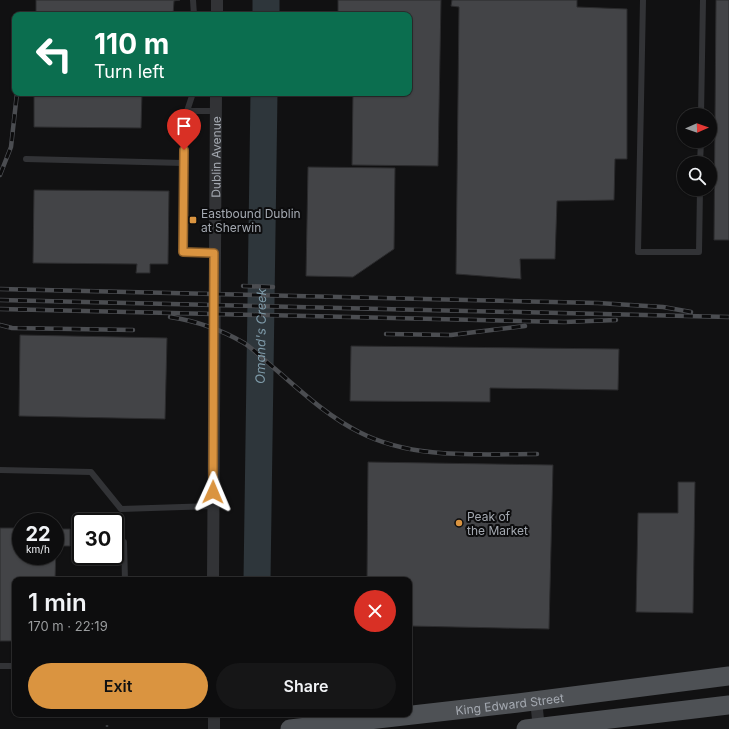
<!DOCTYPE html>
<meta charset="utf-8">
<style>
:root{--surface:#0d0d0e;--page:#161617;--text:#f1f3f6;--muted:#9a9c9e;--line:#2d2d2e;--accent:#da9440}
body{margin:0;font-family:Inter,sans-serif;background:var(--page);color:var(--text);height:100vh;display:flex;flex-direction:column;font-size:15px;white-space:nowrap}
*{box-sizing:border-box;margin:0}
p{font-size:13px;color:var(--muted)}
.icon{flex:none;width:22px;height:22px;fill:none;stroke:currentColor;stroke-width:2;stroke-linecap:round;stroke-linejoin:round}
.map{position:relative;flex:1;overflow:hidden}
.panel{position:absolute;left:12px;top:577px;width:400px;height:140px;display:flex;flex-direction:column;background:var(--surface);border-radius:8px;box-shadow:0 1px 3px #0004,0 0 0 1px var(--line)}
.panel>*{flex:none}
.banner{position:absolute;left:12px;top:12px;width:400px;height:84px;border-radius:8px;box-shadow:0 1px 3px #0004,0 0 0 1px var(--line);background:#0b6e4f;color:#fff;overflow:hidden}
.needle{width:26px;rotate:88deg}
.controls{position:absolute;left:677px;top:108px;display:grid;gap:8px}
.controls a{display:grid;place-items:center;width:40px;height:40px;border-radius:50%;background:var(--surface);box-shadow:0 1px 3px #0004,0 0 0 1px var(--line);font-size:20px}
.speed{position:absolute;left:12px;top:513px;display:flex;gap:8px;font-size:20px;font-weight:700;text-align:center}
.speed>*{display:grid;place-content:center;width:52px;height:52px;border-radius:50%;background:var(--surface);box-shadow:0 1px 3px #0004,0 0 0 1px var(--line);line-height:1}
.speed small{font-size:10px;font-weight:400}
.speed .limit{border:2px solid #111;border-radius:6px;background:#fff;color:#111}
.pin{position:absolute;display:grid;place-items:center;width:34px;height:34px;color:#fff;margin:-41px -17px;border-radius:50% 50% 50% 0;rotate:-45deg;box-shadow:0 0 4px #0007}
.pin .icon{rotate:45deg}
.me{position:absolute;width:44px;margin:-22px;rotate:1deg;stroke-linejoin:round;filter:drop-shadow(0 0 3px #0008)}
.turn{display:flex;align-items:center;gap:14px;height:84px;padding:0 16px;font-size:18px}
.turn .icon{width:52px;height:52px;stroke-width:2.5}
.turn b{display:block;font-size:28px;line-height:34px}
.round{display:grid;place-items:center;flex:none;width:42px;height:42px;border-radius:21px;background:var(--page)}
.overview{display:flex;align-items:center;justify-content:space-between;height:68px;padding:0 16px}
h1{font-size:24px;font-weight:600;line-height:30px}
.button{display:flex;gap:8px;margin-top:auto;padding:8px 16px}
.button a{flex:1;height:46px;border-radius:24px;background:var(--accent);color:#111;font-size:16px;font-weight:600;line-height:46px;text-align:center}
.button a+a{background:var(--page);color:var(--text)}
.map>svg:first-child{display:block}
</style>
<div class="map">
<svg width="729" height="729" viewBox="0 0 729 729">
<rect width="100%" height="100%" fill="#111112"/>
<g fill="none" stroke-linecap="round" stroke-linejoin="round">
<!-- river -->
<g stroke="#2e363b" stroke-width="27">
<path d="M266 15V0"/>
<path id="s1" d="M257 580 264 93"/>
</g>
</g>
<!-- building -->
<path fill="#434447" stroke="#2b2b2d" d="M36 0H180L174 1 173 15H36Z
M338 0H441L438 166 352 165 353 93H409V15H338Z
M452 0H577V7L627 9V159H615L614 200 557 201 555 259H520L521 279 456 274 459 7 451 6Z
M716 0H729V240H714Z
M34 93H142L141 128 34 127Z
M308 167 395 168 394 249 353 277 306 276Z
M34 190 169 191 168 264H150V273H136L137 264 33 263Z
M20 335 167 338 165 419 19 416Z
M351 346 619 349 618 390 490 388V402L350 401Z
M368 462 553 465 549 629 409 626V580H367Z
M678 482H695L693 613 636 612 638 513H678Z
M0 528H21V556H55V529H70V546H56L55 580H15V641H0Z"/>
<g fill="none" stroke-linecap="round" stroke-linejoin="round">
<!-- path -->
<path stroke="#383a3d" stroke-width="2.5" stroke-dasharray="2 3" stroke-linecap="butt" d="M107 725V729"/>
<!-- service -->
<path stroke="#323336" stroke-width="6" d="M193 0 194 15
M643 0 638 252H699L700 189
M187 111 193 93
M701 115 703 0
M26 159 183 163
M700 163 701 141
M214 253 183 252V163L187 111H216
M0 470 91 472 121 509 213 506
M124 542 125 580
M0 666H15"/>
<!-- minor -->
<g stroke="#323336" stroke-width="12">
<path d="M217 15V0"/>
<path id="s2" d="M213 580 216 93"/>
<path d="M536 700 539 729"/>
<path d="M214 714V729"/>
</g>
<!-- primary -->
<g stroke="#4e5155" stroke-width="19">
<path id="s3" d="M290 729 518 703 729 676"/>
<path d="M526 729 729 705"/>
</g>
<!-- rail casing -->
<g stroke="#4b4d51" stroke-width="4.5">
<path id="rail" d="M0 175 11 147 17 93
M243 286 273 287
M0 289 598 303 663 307 691 312
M0 300 729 317
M0 309 564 322 616 320
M170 317C196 321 222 330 244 343 255 350 264 360 274 368 301 391 327 416 359 432 413 460 478 454 537 454
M0 325 12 328 133 330
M386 334 451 335 525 326"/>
</g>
<!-- rail -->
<use href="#rail" stroke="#0c0c0d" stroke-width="3" stroke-dasharray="9" stroke-linecap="butt"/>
</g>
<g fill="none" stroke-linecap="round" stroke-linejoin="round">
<!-- route casing -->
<g stroke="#8e602a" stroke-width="10">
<path id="route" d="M184 150 183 252 214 253 213 492"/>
</g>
<!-- route -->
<use href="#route" stroke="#da9440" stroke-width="7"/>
</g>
<!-- markers -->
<g fill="#da9440" stroke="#0c0c0d" stroke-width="1.5">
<rect x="189" y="216" width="8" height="8" rx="2"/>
<circle cx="459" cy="523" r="4"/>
</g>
<g text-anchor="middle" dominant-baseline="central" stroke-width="4" stroke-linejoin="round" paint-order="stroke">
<!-- street labels -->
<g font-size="12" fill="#a4a9b1" stroke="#0c0c0d">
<text stroke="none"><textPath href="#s2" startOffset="423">Dublin Avenue</textPath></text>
<text stroke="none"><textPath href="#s3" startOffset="221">King Edward Street</textPath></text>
</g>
<!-- poi labels -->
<g font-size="12" fill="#a4a9b1" stroke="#0c0c0d" text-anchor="start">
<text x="201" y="213">Eastbound Dublin<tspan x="201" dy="14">at Sherwin</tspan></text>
<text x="467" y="516">Peak of<tspan x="467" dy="14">the Market</tspan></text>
</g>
<!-- water labels -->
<g font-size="13" font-style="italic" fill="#7e9aa8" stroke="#0c0c0d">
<text stroke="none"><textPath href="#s1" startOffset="244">Omand's Creek</textPath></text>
</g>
</g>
</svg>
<div class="controls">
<a><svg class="needle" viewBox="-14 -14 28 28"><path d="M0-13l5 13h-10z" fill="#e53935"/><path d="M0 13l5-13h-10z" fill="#9a9c9e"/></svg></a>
<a><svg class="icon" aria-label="search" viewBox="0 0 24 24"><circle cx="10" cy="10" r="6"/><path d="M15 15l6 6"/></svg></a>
</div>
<div class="speed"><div>22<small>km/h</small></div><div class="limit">30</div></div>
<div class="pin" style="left:184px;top:150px;background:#d93025"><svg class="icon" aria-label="arrive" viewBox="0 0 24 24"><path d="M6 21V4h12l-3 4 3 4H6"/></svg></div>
<svg class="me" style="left:213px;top:492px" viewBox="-20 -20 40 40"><path d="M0-17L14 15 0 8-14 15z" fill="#da9440" stroke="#fff" stroke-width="4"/></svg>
<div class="banner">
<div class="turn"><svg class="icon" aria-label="left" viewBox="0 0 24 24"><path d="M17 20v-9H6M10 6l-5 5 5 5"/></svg><div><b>110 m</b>Turn left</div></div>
</div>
<section class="panel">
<div class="overview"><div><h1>1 min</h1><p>170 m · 22:19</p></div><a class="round" style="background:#d93025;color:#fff"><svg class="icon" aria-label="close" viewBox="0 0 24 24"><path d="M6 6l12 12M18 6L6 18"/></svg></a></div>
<div class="button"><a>Exit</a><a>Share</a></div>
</section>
</div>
